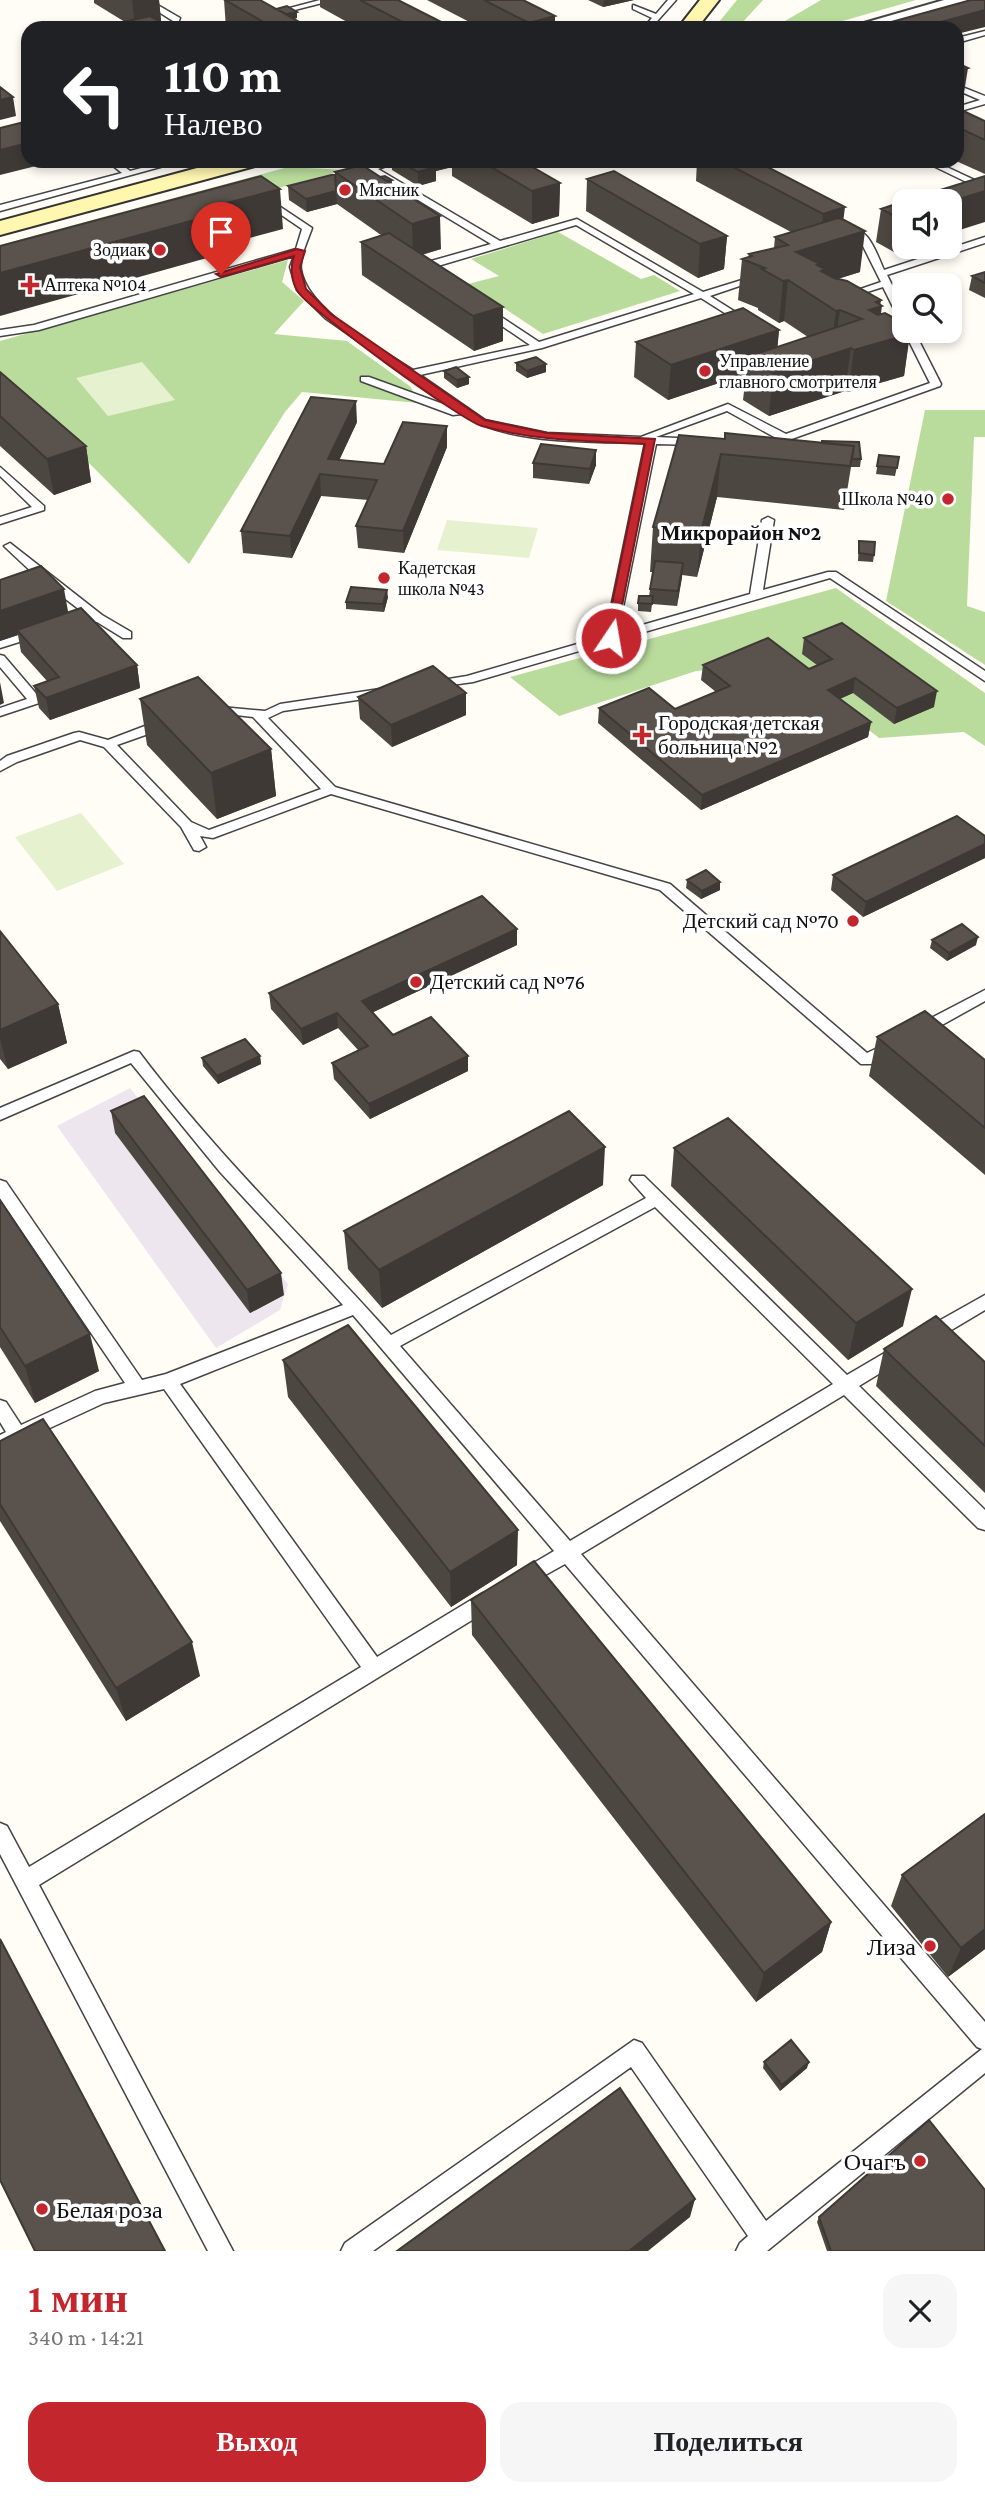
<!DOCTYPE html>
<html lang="ru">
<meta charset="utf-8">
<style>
:root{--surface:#fff;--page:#f6f6f6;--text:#202124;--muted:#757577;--accent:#c4262e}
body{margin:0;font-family:"Crimson Pro",serif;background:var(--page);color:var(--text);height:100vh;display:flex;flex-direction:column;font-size:26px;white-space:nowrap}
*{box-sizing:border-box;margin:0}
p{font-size:23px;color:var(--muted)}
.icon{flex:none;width:38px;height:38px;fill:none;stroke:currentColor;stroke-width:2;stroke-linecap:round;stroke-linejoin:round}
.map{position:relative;height:2251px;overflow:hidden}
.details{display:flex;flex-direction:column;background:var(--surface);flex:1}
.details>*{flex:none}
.hud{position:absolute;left:21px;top:21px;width:943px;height:147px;border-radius:21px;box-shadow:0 4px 10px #0003;background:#202124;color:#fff;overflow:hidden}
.tools{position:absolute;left:892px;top:189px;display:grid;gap:14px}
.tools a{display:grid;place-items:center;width:70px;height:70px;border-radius:14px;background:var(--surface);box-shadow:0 4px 10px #0003;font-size:35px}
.pin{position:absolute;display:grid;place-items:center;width:60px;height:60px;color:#fff;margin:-72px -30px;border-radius:50% 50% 50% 0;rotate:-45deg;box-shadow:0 0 7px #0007}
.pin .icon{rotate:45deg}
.me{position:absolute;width:77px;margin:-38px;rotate:12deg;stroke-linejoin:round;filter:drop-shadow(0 0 5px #0008)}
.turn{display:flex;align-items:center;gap:24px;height:147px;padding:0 28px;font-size:32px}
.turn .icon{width:91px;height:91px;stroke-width:2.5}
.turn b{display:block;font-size:49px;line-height:60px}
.round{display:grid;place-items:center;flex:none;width:74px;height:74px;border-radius:21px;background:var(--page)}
.summary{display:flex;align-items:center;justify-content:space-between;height:119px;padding:0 28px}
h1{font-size:42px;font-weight:600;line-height:52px;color:var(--accent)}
.action{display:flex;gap:14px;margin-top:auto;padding:14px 28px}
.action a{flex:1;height:80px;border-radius:21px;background:var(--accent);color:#fff;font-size:28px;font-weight:600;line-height:80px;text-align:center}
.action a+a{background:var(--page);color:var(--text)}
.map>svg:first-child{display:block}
</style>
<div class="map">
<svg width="985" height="2251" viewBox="0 0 985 2251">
<rect width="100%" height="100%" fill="#fffdf5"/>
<!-- industrial -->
<path fill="#eee6ef" d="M130 1088 288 1284 280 1310 216 1348 57 1126Z"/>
<!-- forest -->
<path fill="#b9dc9c" d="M737 0H763L741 24 719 22Z
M821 0H916L818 28H773Z
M288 167 345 170 0 264V245Z
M558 232 641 279 654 275 680 291 543 334 468 284 499 276 471 259Z
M288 260 282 282 304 301 274 334 347 341 411 387 418 403 302 392 285 412 189 564 4 377H0V341Z
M925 410H985V437H974L967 606 985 612V665L886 601Z
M836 588 985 693V746L964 732 879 738 784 664 696 671 559 716 510 677Z"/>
<!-- pitch -->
<path fill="#e6f2cf" d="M142 362 175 400 108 416 76 378Z
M447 520 538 528 529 558 437 550Z
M81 813 124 864 57 891 15 837Z"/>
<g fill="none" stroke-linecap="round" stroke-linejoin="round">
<!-- service casing -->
<g stroke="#444" stroke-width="3">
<path id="service" d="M140 0H149L180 18 176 28H168L173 21Z
M320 0H334L271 16 267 14Z
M668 0H676L651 28H643L652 18 633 9V5L656 14Z
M246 17 249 21 219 28H205Z
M985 31V35L957 43V38Z
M957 85 985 96V104L957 112V107L980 100 957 90Z
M107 161H117L130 171 168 161H182L0 211V205L122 173Z
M300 161H374L376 164 400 161 378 169 500 241 577 219 703 292 758 275 763 278 710 296 745 318V322H739L701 298 542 348 420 375 485 420 547 433 641 437 728 404 786 434 930 383 904 331H914L941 384 940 386 772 446H763L758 443 776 438 727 411 656 437 698 439 703 442 698 445 656 444 618 632 750 594 762 520 768 517 774 520 763 590 828 572H836L985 671V681L830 578 473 682 430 688V682L467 676 605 636 645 443C591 441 506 445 462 414L453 415 361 381V377H369L454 408 325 318 297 290 290 267 294 256 39 330 0 336V330L34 325 296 249 302 229 261 201V197L264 196 312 228C308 240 299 258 301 270 308 311 380 348 413 370L530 345 483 313V309H489L539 342 694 294 576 225 421 271 415 267 417 265 491 244 370 171 347 177 343 174 369 166 304 164Z
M538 161H551L509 175 505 172Z
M923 161H934L985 185V191Z
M845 226C868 225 876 252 884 270L985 237V243L887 275 905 311V324L900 321 883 287 845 299 840 296 881 282 859 238 845 230Z
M0 467 44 506V510L0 524V517L32 507 0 476Z
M10 543 102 615 131 632V638H123L97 622 69 629V623L89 617 37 577 6 548 4 546Z
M28 631 32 632V638L0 648V640Z
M0 655 4 656 39 697V703L0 716V708L27 699 0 667Z
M380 689 384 690V696L283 711 268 718 335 787 670 884 867 1053 890 1042 898 1047 895 1051 871 1064H861L660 890 331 794 213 838 200 836 206 847 199 851 194 850 181 827 104 747 80 740 17 762 0 771V761L7 756 74 733 79 732 108 740 158 721H168V727L117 745 191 822 209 830 321 789 253 717 210 712V706L265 711 280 704Z
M985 990V1001L924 1035H914L911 1031 914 1027Z
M134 1051 139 1052C215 1153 307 1241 391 1335L646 1198 630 1180 632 1176H644L847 1375 893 1348 899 1346 905 1348 908 1353 905 1358 859 1386 985 1510V1530L978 1528 844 1395 581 1554 985 2022V2073L767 2251H736L740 2243 748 2236 631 2067 373 2251H341L345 2243 634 2040 642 2043 766 2221 982 2049 977 2047 565 1564 522 1588 515 1586 512 1580 515 1574 554 1551 353 1315 180 1384 377 1657 481 1594 488 1591 495 1594 498 1600 495 1606 39 1885 233 2251H208L0 1854V1823L7 1826 29 1867 361 1667 164 1389 104 1403 0 1451V1435L6 1432 0 1422V1400L6 1402 21 1425 95 1391 125 1383 0 1199V1180L6 1182 142 1380 166 1374 343 1305 220 1172 131 1063 0 1120V1108ZM655 1207 833 1384 570 1541 400 1346Z
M985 1295V1310L933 1341 927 1343 921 1341 918 1336 921 1331Z"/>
</g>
<!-- minor casing -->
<g stroke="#444" stroke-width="4">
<path id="minor" d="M944 0H970L968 3 881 28H855L857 25Z"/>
</g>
<!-- secondary casing -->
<g stroke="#333" stroke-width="4">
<path id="secondary" d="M700 0H719L697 28H678Z
M223 161H258L255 166 0 235V221Z"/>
</g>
<!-- service -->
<use href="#service" fill="#fff" fill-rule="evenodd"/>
<!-- minor -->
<use href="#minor" fill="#fff" fill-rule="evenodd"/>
<!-- secondary -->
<use href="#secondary" fill="#fff6b0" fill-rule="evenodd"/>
</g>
<!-- wall -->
<path fill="#4d4742" d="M94 0H159L161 21 172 28H124V22H125L94 3Z
M224 0 297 12V18L294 19 310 28H226Z
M320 0H398L453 28H358L320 7Z
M427 0H523L555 28H481Z
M588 0H634L603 7Z
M957 108 985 121V174L956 161Z
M392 161H522L560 183 559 216 532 224 452 176V167L436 171V181L418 186 392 170Z
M697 161H756L844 220 860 272 838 279 881 305V314L910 334 904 376 848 392 845 391 769 416 743 400 746 374 668 400 634 377 636 342 779 330 777 347 808 337 784 321 779 323 758 310V308L738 300 742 259 748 257 749 254 774 248 775 237 791 232 696 181Z
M335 172 380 177 392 180V184L441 249 422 255 503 307V341L474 351 362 275 361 242 381 235 337 204 307 212 289 200 288 186 335 174Z
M587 179 727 236 724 269 698 278 586 211Z
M905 201V247H909L894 252 876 242 881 209Z
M985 272V298L969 290 972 276Z
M516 363 546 364V372L527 378 516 371Z
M444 371 469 384 457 388 444 378Z
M0 372 86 446 91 482 54 495 0 446Z
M357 422 339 460 384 464 447 447 404 553 358 548 356 526 368 500 321 496 292 558 243 553 241 531Z
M679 435 861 459 860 467H851L844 510 717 497 697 577 682 575 677 606 652 604 651 612 638 611V603L649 596 653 572H650L653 527Z
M596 450V465L589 484 533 478V463Z
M879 455 899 457 895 476 876 474Z
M859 541 874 555 873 562 858 561Z
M0 580 68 612 137 665 140 688 50 720 39 708 34 686 47 681 21 652 18 635 0 641Z
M388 597 384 612 346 609V602Z
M804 638 934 707 894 724 853 693 840 699 871 722 868 737 701 810 598 723 599 708 675 709 716 692 701 680 703 665 809 669 817 665 802 654Z
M466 693V715L392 747 360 719 358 697Z
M140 699 271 749 276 796 217 819 147 745Z
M985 836V858L863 917 831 890 833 875Z
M687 880 720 890 701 899 686 888Z
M0 931 58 1004 67 1043 8 1069 0 1059Z
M932 940 976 945 947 961 930 948Z
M517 945 373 1012 393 1035 468 1071 370 1119 334 1079 332 1063 358 1050 338 1028 303 1045 271 1009 269 993Z
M877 1037 985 1060V1175L869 1076Z
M260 1056 261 1064 218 1084 203 1066 202 1058Z
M111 1111 284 1295 250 1313 115 1133Z
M674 1148 903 1326 848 1360 671 1186Z
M603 1185 382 1308 348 1269 344 1231Z
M0 1200 99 1371 35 1403 0 1347Z
M884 1349 985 1362V1493L876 1386Z
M283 1360 517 1565 451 1607 288 1397Z
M0 1441 200 1676 126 1721 0 1521Z
M471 1600 831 1922 822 1952 756 2002 472 1635Z
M985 1814V1949L948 1977 891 1906 902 1875Z
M764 2062 807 2068 780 2091 763 2068Z
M819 2217 985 2251H827L817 2222Z"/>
<!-- shaded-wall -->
<path fill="#3f3936" d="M132 0H159L161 21 135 27Z
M604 0H634L603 7Z
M985 10V27L957 34V28H919Z
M297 12V18L284 21V15Z
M555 16V28H529V23Z
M968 68 963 99 957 101V71Z
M13 97 16 116 0 120V100Z
M28 143V161H56L0 175V150Z
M425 161H452V167L436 171V181L418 186V172Z
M560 183 559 216 532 224V191Z
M280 189 283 229 238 241 239 249 0 316V273L227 203Z
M336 191 337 204 307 212 306 199Z
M985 191V222L950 233V202Z
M845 207 841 239 865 231 860 272 823 283 796 252 820 245 823 214Z
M440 216 441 249 413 257 412 224Z
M905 217V247H909L894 252 899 218Z
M727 236 724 269 698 278 700 244Z
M788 280 784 321 779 323 783 281Z
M881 300 880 307 882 306 877 343 905 329V331H910L904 376 848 392 854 350 869 310 876 302Z
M503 307V341L474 351 473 316Z
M840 310 834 351 830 353 836 311Z
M779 330 776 365 747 357 746 374 668 400 671 365Z
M851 348 845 391 769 416 773 373Z
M546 364V372L527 378V371Z
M469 377V384L457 388V380Z
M356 401 357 422 332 476 328 459Z
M447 426V447L404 553 403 531Z
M86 446 91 482 54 495 47 459Z
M596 450V465L589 484 590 469Z
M721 454 717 497 697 577 701 532Z
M320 474 321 496 292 558 290 536Z
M683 563 682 578 677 606 678 591Z
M64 589 69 617 17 630 18 635 0 641V611Z
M387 590 388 597 384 612 383 604Z
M137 665 140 688 50 720 46 698Z
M855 678 853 693 825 705 828 690Z
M0 682 4 703 0 705Z
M937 691 934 707 894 724 897 708Z
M466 693V715L392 747 391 725Z
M871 722 868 737 701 810 702 795Z
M271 749 276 796 217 819 211 773Z
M985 844V858L863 917 866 902Z
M720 882V890L701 899 702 891Z
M517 929V945L363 1017 362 1001Z
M978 937 976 945 947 961 949 953Z
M58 1004 67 1043 8 1069 0 1039V1030Z
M337 1013 338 1028 303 1045 301 1029Z
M260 1056 261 1064 218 1084 217 1076Z
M468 1056V1071L370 1119 369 1104Z
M605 1147 603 1185 382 1308 379 1270Z
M281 1273 284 1295 250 1313 247 1290Z
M912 1289 903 1326 848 1360 856 1323Z
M90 1334 99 1371 35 1403 25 1366Z
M518 1530 517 1565 451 1607 450 1572Z
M192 1642 200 1676 126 1721 116 1688Z
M831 1922 822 1952 756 2002 764 1973Z
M985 1929V1949L948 1977 961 1948Z
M809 2062 807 2068 780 2091 782 2085Z
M695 2199 690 2217 648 2251H629Z"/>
<!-- building -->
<path fill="#5a524d" stroke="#3f3936" stroke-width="2" d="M225 0H260L310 28H274Z
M360 0H398L453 28H414Z
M484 0H523L555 16 529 23Z
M971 0H985V10L919 28H882L877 26Z
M287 6 297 12 286 14 276 9Z
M150 16 172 28H134L124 22Z
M957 63 968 68 957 71Z
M0 87 13 97 0 100Z
M957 108 985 121V140L957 127Z
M28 121V143L0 150V128Z
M399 161H426L435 167 418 172Z
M481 161H522L560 183 532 191Z
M722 161H756L845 207 823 214Z
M362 165 440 216 412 224 335 172Z
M614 171 727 236 700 244 587 179Z
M335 174 336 191 306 199 288 186Z
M261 176 280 189 227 203 235 209 0 273V246Z
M385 176 392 180 387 181 380 177Z
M985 176V191L950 202 905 201Z
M905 201V217L899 218 881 209Z
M838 218 844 220 865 231 796 252 820 264 817 265 825 269 821 271 834 278 847 281 881 300 876 302 882 306 869 310 878 315 885 313 905 324V329L903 330 910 334 854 350 851 348 773 373 747 357 862 319 840 310 836 311 788 280 783 281 762 269 765 268 742 259 752 256 749 254 788 245 775 237Z
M389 233 503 307 473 316 361 242Z
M985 272V283L972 276Z
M743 308 779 330 671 365 636 342Z
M536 357 546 364 527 371 516 363Z
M456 367 469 377 457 380 444 371Z
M0 372 86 446 47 459 0 416Z
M311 397 356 401 328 459 384 464 403 422 447 426 403 531 356 526 377 480 320 474 290 536 241 531Z
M725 433 854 446 850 466 721 454 701 532 653 527 679 435 725 439Z
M822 441 859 442 861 459H852L854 446 822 443Z
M541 444 596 450 590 469 533 463Z
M879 455 899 457 897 468 877 466Z
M859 541 875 542 874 555 859 553Z
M655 561 683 563 678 591 650 589Z
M41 566 64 589 0 611V580Z
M351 587 387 590 383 604 346 602Z
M639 596H653L652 604 638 603Z
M81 608 137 665 46 698 34 686 59 677 17 630Z
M842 623 937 691 897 708 855 678 828 690 871 722 702 795 599 708 649 688 675 709 730 686 703 665 768 638 809 669 832 659 804 638Z
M433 666 466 693 391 725 358 697Z
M198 677 271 749 211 773 140 699Z
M957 816 985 836V844L866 902 833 875Z
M706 870 720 882 702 891 687 880Z
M482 896 517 929 362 1001 393 1035 431 1017 468 1056 369 1104 332 1063 368 1046 337 1013 301 1029 269 993Z
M962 924 978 937 949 953 932 940Z
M0 931 58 1004 0 1030Z
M925 1011 985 1060V1128L877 1037Z
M245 1039 260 1056 217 1076 202 1058Z
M144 1096 281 1273 247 1290 111 1111Z
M569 1111 605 1147 379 1270 344 1231Z
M728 1118 912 1289 856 1323 674 1148Z
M0 1200 90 1334 25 1366 0 1327Z
M936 1316 985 1362V1446L884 1349Z
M348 1325 518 1530 450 1572 283 1360Z
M43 1419 192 1642 116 1688 0 1504V1441Z
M534 1561 831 1922 764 1973 471 1600Z
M985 1814V1929L961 1948 902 1875Z
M0 1939 165 2251H35L0 2180Z
M791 2040 809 2062 782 2085 764 2062Z
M620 2088 695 2199 629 2251H397Z
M929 2120 985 2190V2251H831L819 2217Z"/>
<!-- route -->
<path fill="#c4262e" stroke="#7f191e" stroke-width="2" d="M297 249 305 251 300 267 306 289 331 314 485 420 547 433 655 439 615 641 605 638 645 444C591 441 535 441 482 426 462 421 310 310 298 292 291 281 290 267 294 256L221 277 216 274Z"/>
<!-- markers -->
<g fill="#c4262e" stroke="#fff" stroke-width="2.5">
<circle cx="345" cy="190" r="7"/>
<circle cx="160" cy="250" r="7"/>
<path d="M26.5 274.5h7v7h7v7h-7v7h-7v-7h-7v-7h7z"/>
<circle cx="705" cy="371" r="7"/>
<circle cx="948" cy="499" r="7"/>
<circle cx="384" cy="578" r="7"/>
<path d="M638.5 724.5h7v7h7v7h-7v7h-7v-7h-7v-7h7z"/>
<circle cx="853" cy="921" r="7"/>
<circle cx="416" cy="982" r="7"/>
<circle cx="930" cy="1946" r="7"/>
<circle cx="920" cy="2161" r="7"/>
<circle cx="42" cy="2209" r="7"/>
</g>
<g text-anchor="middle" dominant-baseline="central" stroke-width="7" stroke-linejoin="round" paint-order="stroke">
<!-- far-poi labels -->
<g font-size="18" fill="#111" stroke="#fff" text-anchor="start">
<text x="359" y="190">Мясник</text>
<text x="146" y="250" text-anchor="end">Зодиак</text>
<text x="44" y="285">Аптека №104</text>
<text x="719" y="361">Управление<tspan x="719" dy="21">главного смотрителя</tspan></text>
<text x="934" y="499" text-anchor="end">Школа №40</text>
<text x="398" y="568">Кадетская<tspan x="398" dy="21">школа №43</tspan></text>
</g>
<!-- far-quarter labels -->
<g font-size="21" font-weight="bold" fill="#111" stroke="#fff">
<text x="741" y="533">Микрорайон №2</text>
</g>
<!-- poi labels -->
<g font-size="21" fill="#111" stroke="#fff" text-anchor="start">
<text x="658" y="723">Городская детская<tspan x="658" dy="24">больница №2</tspan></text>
<text x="839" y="921" text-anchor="end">Детский сад №70</text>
<text x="430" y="982">Детский сад №76</text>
</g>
<!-- near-poi labels -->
<g font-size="24" fill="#111" stroke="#fff" text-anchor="end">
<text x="916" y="1946">Лиза</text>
<text x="906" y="2161">Очагъ</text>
<text x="56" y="2209" text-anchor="start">Белая роза</text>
</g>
</g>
</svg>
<div class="tools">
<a><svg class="icon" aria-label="sound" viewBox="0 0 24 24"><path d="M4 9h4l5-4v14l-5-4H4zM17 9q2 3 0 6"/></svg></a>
<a><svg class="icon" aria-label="search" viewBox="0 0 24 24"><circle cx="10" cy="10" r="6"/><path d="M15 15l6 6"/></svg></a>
</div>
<div class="pin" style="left:221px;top:274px;background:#d93025"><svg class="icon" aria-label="arrive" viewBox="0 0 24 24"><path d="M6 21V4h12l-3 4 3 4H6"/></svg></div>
<svg class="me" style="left:611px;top:638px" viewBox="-20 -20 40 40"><circle r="17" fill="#c4262e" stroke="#fff" stroke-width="3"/><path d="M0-11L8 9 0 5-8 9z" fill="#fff"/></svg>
<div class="hud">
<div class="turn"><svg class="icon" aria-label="left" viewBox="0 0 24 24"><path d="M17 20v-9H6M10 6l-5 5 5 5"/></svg><div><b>110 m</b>Налево</div></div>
</div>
</div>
<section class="details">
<div class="summary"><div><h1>1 мин</h1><p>340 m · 14:21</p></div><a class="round"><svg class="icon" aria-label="close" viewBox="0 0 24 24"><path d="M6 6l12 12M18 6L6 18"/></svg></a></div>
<div class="action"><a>Выход</a><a>Поделиться</a></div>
</section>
